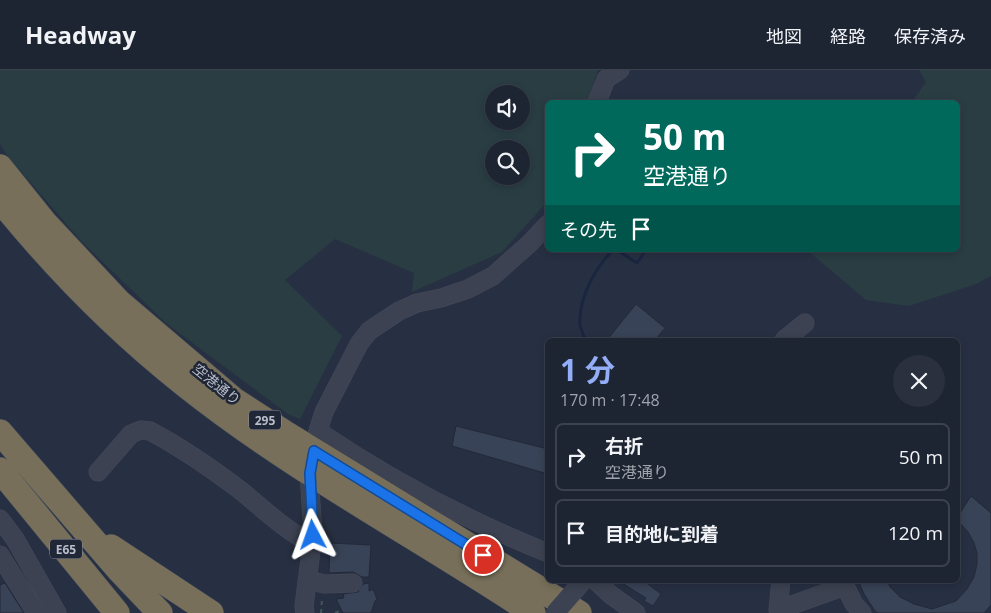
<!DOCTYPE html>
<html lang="ja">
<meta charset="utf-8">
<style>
:root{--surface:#1d2432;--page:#2a303e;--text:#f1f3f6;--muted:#a0a4ac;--line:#3b414d;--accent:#93aef6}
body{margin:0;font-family:"Open Sans","Noto Sans JP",sans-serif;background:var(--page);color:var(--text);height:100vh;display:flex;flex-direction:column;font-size:19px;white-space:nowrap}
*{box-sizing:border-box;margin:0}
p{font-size:16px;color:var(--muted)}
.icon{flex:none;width:28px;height:28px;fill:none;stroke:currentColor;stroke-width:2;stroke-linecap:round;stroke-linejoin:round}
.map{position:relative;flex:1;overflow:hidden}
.drawer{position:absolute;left:545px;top:268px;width:415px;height:245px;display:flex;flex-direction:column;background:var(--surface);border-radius:8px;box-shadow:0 2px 8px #0003,0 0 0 1px var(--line)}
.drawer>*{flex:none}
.top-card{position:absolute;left:545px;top:30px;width:415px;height:152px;border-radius:8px;box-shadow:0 2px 8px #0003,0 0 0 1px var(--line);background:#00695c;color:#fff;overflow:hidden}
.buttons{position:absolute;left:485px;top:15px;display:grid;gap:10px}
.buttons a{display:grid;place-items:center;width:45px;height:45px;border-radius:50%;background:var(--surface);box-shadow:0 2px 8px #0003,0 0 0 1px var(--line);font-size:25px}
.pin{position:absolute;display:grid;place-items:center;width:42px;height:42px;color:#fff;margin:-21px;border:2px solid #fff;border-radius:50%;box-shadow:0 1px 5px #0007}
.me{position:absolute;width:55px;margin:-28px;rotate:356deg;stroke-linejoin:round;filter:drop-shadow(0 0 4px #0008)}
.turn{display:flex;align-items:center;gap:18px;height:105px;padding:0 15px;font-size:22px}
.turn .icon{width:65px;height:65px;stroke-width:2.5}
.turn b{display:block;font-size:35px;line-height:42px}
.then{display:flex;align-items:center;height:48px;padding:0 15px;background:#0003;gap:10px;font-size:19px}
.round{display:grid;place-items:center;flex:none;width:52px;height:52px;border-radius:26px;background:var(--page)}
.head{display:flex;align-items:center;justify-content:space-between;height:85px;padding:0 15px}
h1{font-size:30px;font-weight:700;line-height:38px;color:var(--accent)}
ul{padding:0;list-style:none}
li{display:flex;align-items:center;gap:15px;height:68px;margin:0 10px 8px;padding:0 5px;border:2px solid var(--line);border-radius:8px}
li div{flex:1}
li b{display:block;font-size:19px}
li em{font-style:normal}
header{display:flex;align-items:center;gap:30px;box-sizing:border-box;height:70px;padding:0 25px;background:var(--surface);border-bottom:1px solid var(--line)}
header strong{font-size:24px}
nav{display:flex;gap:28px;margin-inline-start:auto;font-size:18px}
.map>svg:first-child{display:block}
</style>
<header>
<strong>Headway</strong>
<nav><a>地図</a><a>経路</a><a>保存済み</a></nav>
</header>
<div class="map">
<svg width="991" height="543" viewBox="0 0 991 543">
<rect width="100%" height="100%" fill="#273042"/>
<!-- green -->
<path fill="#293d43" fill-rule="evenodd" d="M0 0H598L587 32H548L547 132 502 182 412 222 414 203 335 169 285 210 342 266 300 349 288 344 167 254 82 172 6 84 0 73ZM494 24H521V51H494ZM494 79H521V106H494Z
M919 0H991V206L976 214 909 236 866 230 807 180H958V32H912L926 12Z"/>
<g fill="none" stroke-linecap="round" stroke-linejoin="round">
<!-- stream -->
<path stroke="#1a2540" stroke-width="3" d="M617 180 637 193 646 180
M585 270C584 265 581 260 580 255 578 229 595 198 613 180"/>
</g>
<!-- building -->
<path fill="#394357" stroke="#222939" d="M636 234 665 258 655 270H607Z
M456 356 548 379V404L452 376Z
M971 426 991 443V535L984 543H878L875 541 864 524 858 510H887L890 517 900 527 914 534 932 539 956 531 967 519 974 507 977 494V483L974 473 968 462 958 451V446Z
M330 473 371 475 369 507H362L353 502 329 503Z
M617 510H651L648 514 661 524 653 536 644 531 646 528Z
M5 513 24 543H0V515Z
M369 513V521L373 519 377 529 375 531 371 543H343L336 529 344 528 343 524 358 522 363 514Z"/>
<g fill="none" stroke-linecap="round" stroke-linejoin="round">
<!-- minor casing -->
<g stroke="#454b5b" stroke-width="19">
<path id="minor" d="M597 32 606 9 620 0
M784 270 805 253
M318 361C389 409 468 451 548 483
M98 402 131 364 141 360 150 361C182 378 211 398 240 420 260 436 278 454 300 467L313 465
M0 449 15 469 57 543
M0 485 36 543
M308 510 324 514 353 513
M595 510 611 525 636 543
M781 510 778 540 845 516 854 534 862 543
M305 543 304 536 313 465 309 403 318 361 324 342 359 274 369 261 399 241 417 233 441 228 468 219 493 206 530 173 548 154"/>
</g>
<!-- highway casing -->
<g stroke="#464d5c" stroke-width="26">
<path id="highway" d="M0 97 45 153 119 232 234 330 285 363 579 543
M0 130C55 198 116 260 184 314 293 401 417 466 533 543
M0 362 120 501 160 543
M0 400 117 543
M111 477 211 543"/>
</g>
<!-- path -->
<path stroke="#43565a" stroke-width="2" stroke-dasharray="4 4" stroke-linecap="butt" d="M321 543 322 529
M335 543 342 540"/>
<!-- minor -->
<use href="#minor" stroke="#3c4251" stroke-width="18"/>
<!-- highway -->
<use href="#highway" stroke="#776f59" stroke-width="25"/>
<!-- minor-bridge casing -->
<g stroke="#454b5b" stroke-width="19" stroke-linecap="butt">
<path id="minor-bridge" d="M555 543 582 512"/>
</g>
<!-- minor-bridge -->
<use href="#minor-bridge" stroke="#3c4251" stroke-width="18"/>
</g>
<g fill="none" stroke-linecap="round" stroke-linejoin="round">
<!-- route casing -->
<g stroke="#114b97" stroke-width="12">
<path id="route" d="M313 465 310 403 314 381 483 485"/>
</g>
<!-- route -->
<use href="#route" stroke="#1a73e8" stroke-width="9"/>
</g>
<g text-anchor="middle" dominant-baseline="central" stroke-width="5" stroke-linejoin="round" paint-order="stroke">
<!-- shield labels -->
<g fill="#202737" stroke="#8b919f" stroke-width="1">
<rect x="249" y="340.5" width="32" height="19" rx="4"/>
<rect x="50" y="469.5" width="32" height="19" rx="4"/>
</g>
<g font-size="12" font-weight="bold" fill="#b9becb">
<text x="265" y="350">295</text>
<text x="66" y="479">E65</text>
</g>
<!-- street labels -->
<g font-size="14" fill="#b9becb" stroke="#202737">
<text transform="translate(217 314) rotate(39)">空港通り</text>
</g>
</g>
</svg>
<div class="buttons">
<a><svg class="icon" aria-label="sound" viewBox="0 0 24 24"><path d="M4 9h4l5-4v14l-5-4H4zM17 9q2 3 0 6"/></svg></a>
<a><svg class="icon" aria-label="search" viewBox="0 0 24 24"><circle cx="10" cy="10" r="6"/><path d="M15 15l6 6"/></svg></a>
</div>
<div class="pin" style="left:483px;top:485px;background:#d93025"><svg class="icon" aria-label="arrive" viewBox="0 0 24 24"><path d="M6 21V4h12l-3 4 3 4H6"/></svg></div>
<svg class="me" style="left:313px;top:465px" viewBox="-20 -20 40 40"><path d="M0-17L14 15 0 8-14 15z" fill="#1a73e8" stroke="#fff" stroke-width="4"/></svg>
<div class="top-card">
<div class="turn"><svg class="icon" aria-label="right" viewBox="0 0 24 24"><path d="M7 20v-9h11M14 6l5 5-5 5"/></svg><div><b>50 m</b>空港通り</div></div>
<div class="then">その先<svg class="icon" aria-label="arrive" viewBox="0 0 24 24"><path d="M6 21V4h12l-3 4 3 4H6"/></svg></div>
</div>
<section class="drawer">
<div class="head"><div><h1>1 分</h1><p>170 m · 17:48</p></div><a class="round"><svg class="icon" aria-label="close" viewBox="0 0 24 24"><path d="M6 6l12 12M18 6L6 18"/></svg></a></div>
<ul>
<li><svg class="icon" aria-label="right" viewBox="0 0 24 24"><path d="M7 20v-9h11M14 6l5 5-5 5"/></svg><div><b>右折</b><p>空港通り</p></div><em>50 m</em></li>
<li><svg class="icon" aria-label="arrive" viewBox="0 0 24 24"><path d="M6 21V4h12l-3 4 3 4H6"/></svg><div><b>目的地に到着</b></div><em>120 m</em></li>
</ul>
</section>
</div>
